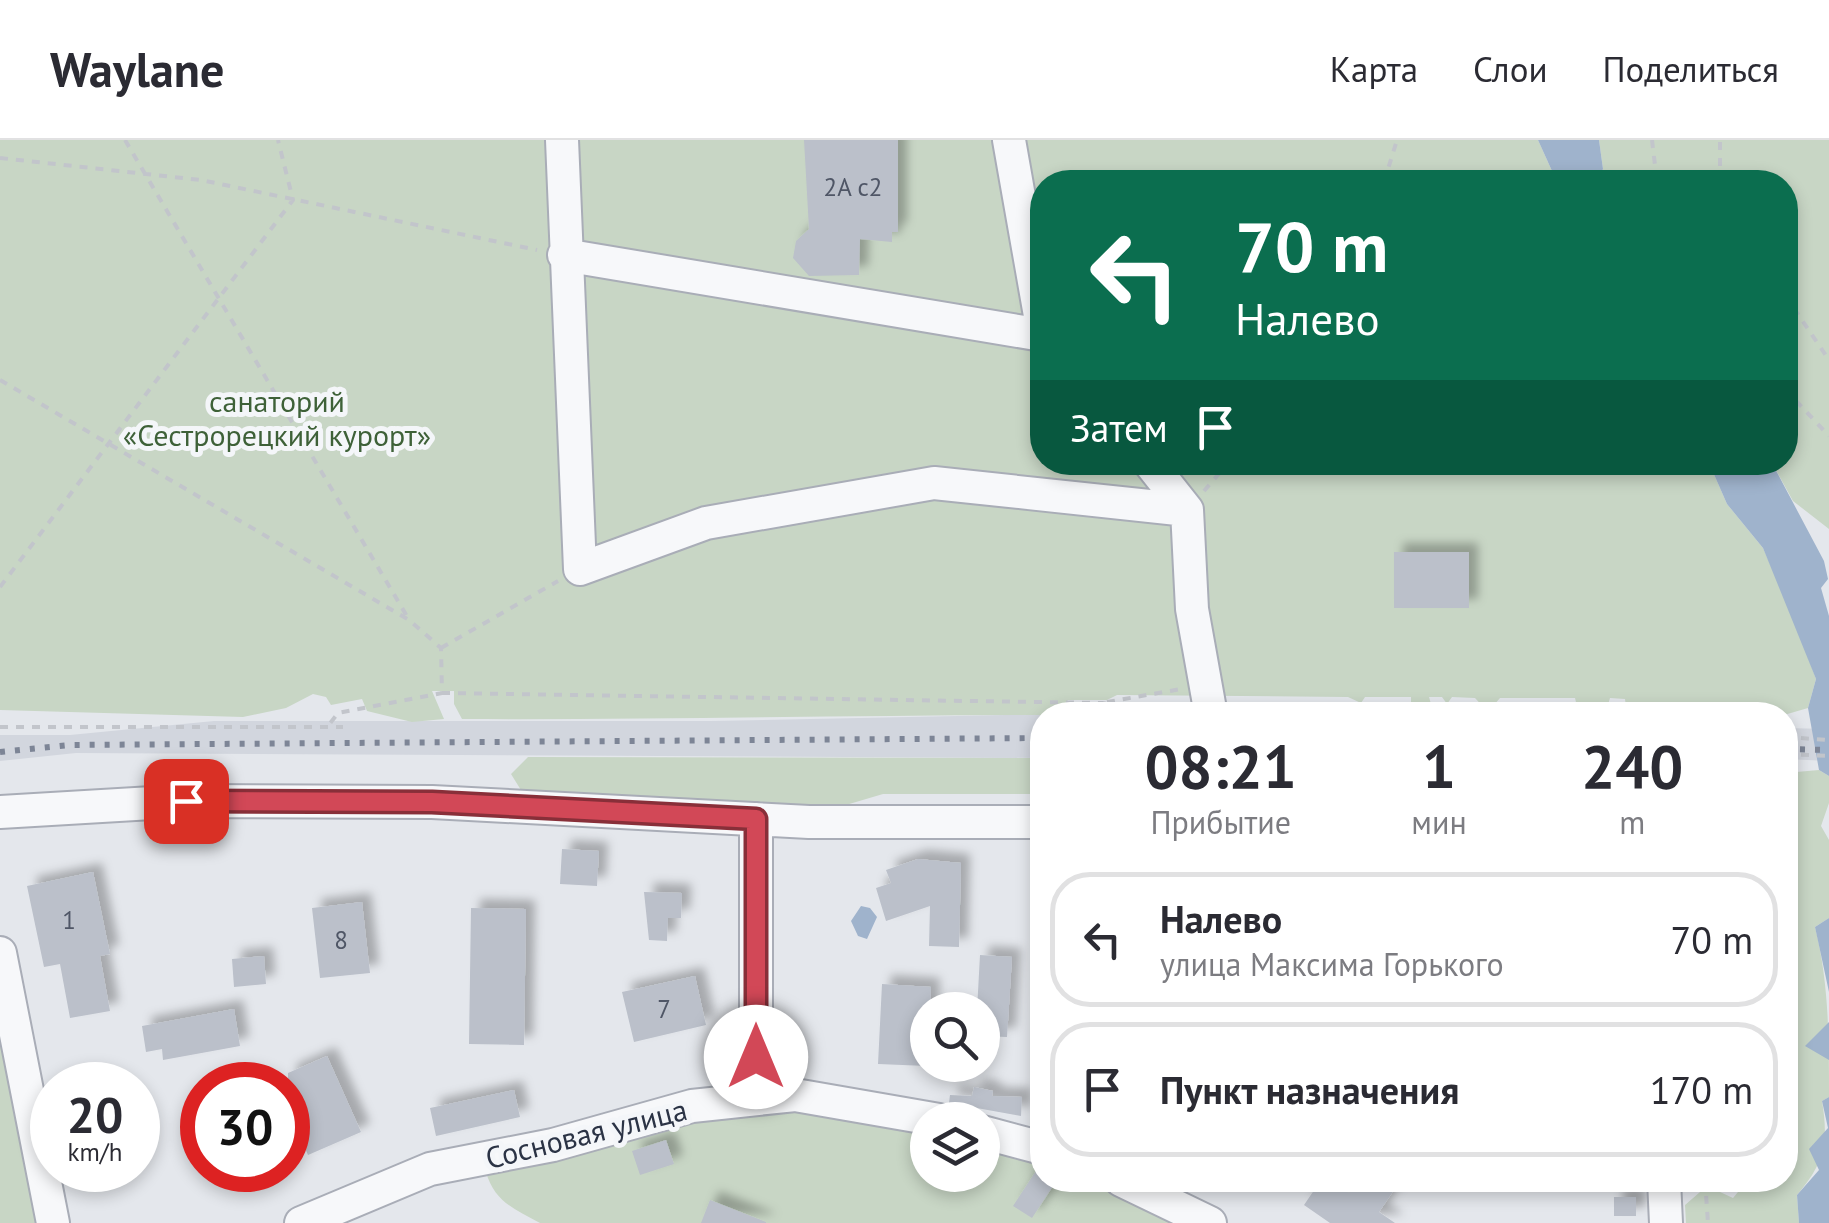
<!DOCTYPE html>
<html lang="ru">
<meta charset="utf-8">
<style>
:root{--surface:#fff;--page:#f2f2f3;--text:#2b2b33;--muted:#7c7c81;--line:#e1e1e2}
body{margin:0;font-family:"PT Sans",sans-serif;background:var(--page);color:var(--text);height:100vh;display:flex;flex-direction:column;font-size:38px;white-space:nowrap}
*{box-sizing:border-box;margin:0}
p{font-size:32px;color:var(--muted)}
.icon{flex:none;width:55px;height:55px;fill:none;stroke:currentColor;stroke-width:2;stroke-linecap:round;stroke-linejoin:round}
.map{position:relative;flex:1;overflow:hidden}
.panel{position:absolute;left:1030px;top:562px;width:768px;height:490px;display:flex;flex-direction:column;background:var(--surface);border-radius:40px;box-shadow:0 5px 15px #0003}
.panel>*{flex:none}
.guide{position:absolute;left:1030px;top:30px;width:768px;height:305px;border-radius:40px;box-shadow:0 5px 15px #0003;background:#0b6e4f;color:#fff;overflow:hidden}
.controls{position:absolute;left:910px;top:852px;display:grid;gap:20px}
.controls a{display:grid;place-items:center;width:90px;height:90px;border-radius:50%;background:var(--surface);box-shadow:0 5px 15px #0003;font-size:50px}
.speed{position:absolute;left:30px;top:922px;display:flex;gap:20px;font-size:50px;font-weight:700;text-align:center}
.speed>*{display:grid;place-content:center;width:130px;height:130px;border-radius:50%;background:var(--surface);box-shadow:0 5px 15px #0003;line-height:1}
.speed small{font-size:25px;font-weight:400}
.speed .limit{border:15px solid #d22;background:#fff;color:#111}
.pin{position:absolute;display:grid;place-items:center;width:85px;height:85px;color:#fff;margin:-42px;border-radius:20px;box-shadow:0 5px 15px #0006}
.me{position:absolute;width:110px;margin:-55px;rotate:0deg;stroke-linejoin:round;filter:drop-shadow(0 0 8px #0008)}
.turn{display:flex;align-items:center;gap:35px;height:210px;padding:0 40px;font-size:45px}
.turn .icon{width:130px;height:130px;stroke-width:2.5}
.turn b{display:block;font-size:70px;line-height:85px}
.then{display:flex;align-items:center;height:95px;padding:0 40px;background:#0003;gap:20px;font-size:38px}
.eta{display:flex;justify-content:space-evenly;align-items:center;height:170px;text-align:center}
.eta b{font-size:60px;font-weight:600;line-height:70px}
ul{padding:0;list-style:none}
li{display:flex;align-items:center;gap:30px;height:135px;margin:0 20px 15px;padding:0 20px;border:5px solid var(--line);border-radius:40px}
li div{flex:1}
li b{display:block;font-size:38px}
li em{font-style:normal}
header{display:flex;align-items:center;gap:60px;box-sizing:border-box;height:140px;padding:0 50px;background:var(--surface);border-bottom:2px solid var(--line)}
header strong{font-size:48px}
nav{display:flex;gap:55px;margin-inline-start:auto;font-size:35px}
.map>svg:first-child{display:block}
</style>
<header>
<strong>Waylane</strong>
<nav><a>Карта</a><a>Слои</a><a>Поделиться</a></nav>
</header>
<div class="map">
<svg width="1829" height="1083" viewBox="0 0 1829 1083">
<defs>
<filter id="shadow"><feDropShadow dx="9" dy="-9" stdDeviation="5" flood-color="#0004"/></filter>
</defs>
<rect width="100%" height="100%" fill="#e4e7ec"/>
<!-- built -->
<path fill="#d2d6de" d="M1110 573 1145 575H1042V618L76 613 0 621V595H70L214 581H711Z
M1785 588 1829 589V621L1785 619Z"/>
<!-- green -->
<path fill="#c8d6c5" d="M0 0H1538L1557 42H1042V322L1709 323 1727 364 1763 408 1792 474 1816 539 1808 568 1784 575H1627L1625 559 1610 558 1605 575H1579L1575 558H1500L1488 572 1475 558 1452 557 1447 564 1442 557H1429L1431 564 1423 571 1411 569V557H1365L1361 563 1348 557 1117 555 1107 560H1068L1056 575C861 575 660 580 462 579L454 564V551H432L444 579 412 582 367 571 362 559 331 565 326 557 313 554 286 568 243 577 0 570Z
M1599 0H1829V389L1793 361 1772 323 1785 322V42H1596L1603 29Z
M528 617 1042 618V644L1033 654H883L829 670 524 655 511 634Z
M1819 630 1829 636V663L1821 686 1829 700V778L1815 787C1829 843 1829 898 1829 957L1822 961C1829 1003 1824 1024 1797 1055L1799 1083H1686L1685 1065 1707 1046 1733 1058 1748 1040H1785V633Z
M0 901 36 1083H0Z
M805 970 927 987 928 1035H982L983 1002 1042 1018V1040H1093L1175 1083H540C514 1069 494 1061 486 1032L695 976Z"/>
<!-- water -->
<path fill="#9fb3cc" d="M1538 0H1599L1603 29 1596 42H1557Z
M1709 323H1772L1824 421 1828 439 1821 448 1829 476V636L1819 630 1808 568 1816 539 1763 408 1727 364Z
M861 766 870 768 877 777 867 799 858 796 851 781Z
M1829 778V852L1815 787Z
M1829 882V920L1805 906Z
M1829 957V1083H1799L1797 1055 1819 1030 1809 1009 1828 988 1822 961Z"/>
<!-- building -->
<path fill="#bbc0ca" filter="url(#shadow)" d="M804 0H898V92H892V102L860 99 859 135 809 136 793 118 796 101 809 89Z
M1394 412H1469V468H1394Z
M562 709 599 711 597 746 560 744Z
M918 719 961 723 959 807 929 806 930 766 886 781 876 748 891 743 886 730Z
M93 732 110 814 100 816 110 871 70 878 60 824 44 827 27 746Z
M644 752 682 753 681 778H668L667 801 649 800Z
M362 762 370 833 320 838 312 768Z
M471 768 526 769 524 905 469 904Z
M980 815 1012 817 1007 897 982 896V870H977Z
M264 816 266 844 234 847 232 819Z
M695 836 706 885 634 902 622 852Z
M882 844 931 847 927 926 878 924Z
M234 869 240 906 163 920 162 909 146 912 142 886Z
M327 916 361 992 308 1015 288 968V933Z
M974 947 993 951 992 956 1022 957 1021 976 949 963 950 955 972 956Z
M514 950 520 977 436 996 430 968Z
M666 1000 674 1024 640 1035 632 1011Z
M1036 1031 1042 1040 1055 1043 1032 1078 1013 1066Z
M1321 1040H1330L1349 1053 1358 1040H1378L1394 1050 1379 1072 1395 1083H1330L1304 1065Z
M1614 1057H1636V1076H1614Z
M710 1060 766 1082V1083H701Z"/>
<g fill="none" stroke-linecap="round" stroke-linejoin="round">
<!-- minor casing -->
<g stroke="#a9adb7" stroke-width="36">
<path id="minor" d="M562 0 580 429 706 383 934 343 1187 370 1149 322
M1009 0 1042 187
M564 115 1042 195
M1187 370 1192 469 1211 575
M0 672 186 661 432 662 809 682H1042
M756 679V957
M0 813 53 1083
M982 992 1042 1008
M1121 1040 1210 1083
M1664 1040 1666 1083
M301 1083 430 1029 553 1005 692 966 795 955 939 980"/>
</g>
<!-- path -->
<path stroke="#c2c5cb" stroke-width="4" stroke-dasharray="8 8" stroke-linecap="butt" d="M125 0 408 478
M1652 0 1657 42
M0 18 201 40 537 110
M1384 42 1397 0
M1720 42V0
M1785 155 1829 220
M0 240 409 480 441 508 442 553 338 573 328 586
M1785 249 1829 296
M1204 351 1229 322
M0 447 293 60 278 0
M441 508 558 441
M442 553 1102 563 1162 575 1184 574
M1107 562 1181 549
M1238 573 1423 575
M0 587H343
M1785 597 1829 600
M1785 609 1787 599
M1785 614 1829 616
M1705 1040 1708 1083"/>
<!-- minor -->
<use href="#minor" stroke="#f7f8fa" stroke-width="32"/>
<!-- rail -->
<path stroke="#7d8596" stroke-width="6" stroke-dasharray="5 10" stroke-linecap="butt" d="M1785 609 1829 610
M0 612 69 605 1042 598"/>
</g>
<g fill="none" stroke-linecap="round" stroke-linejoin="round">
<!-- route casing -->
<g stroke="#882f39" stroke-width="25">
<path id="route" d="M186 661 432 662 756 679V917"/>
</g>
<!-- route -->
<use href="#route" stroke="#d24857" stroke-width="18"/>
</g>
<g text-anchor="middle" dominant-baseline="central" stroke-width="10" stroke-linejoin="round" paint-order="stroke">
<!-- number labels -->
<g font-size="25" fill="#4f5666">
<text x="853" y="47">2А с2</text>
<text x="69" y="780">1</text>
<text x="341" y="800">8</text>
<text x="664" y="869">7</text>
</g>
<!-- park labels -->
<g font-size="30" fill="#3e6138" stroke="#f4f6f9">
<text x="277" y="260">санаторий<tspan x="277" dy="34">«Сестрорецкий курорт»</tspan></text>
</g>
<!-- street labels -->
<g font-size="30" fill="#2b3345" stroke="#f4f6f9">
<text transform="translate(586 993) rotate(-14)">Сосновая улица</text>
</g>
</g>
</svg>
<div class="controls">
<a><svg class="icon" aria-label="search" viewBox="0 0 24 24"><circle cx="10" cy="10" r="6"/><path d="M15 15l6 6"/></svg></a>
<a><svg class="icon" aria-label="layers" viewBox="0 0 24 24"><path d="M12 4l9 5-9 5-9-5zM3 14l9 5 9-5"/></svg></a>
</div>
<div class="speed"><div>20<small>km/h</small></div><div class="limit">30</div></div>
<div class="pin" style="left:186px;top:661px;background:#d93025"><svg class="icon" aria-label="arrive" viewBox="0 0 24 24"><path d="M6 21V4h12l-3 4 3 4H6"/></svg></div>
<svg class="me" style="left:756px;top:917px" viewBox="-20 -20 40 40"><circle r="19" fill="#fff"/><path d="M0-13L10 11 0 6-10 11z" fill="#d24857"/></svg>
<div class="guide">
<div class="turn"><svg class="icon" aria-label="left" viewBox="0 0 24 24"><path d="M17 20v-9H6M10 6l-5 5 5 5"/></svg><div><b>70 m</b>Налево</div></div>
<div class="then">Затем<svg class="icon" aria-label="arrive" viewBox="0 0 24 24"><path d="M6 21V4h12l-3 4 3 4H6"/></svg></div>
</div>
<section class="panel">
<div class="eta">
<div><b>08:21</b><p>Прибытие</p></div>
<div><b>1</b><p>мин</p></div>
<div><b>240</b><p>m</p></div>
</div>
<ul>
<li><svg class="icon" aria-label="left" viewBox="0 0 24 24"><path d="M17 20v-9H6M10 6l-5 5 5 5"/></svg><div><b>Налево</b><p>улица Максима Горького</p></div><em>70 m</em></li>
<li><svg class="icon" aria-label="arrive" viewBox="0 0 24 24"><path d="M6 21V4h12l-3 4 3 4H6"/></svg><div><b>Пункт назначения</b></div><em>170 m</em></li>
</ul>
</section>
</div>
